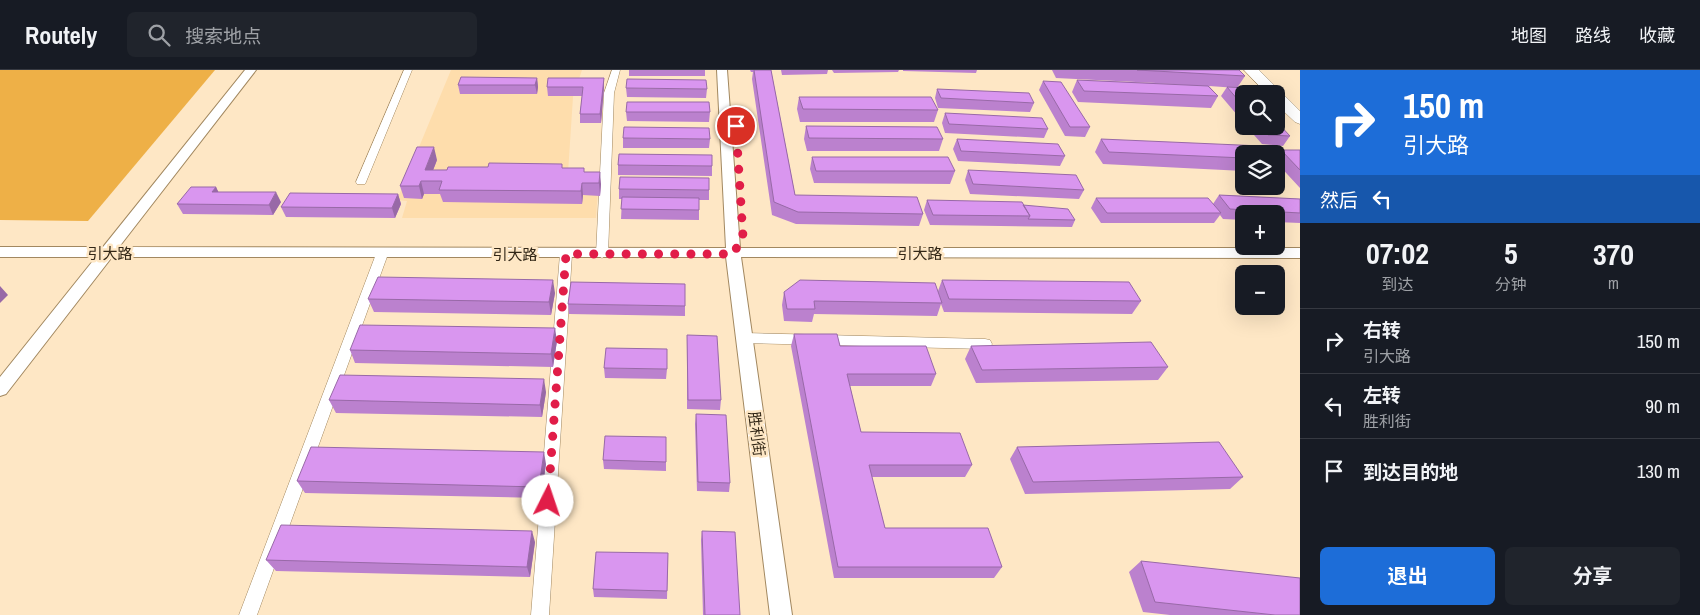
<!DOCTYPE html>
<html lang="zh">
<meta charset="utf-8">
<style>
:root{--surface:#171b24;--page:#20242c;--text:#f1f3f6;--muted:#9ea1a6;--line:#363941;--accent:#1d6dd8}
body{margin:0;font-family:"Archivo Narrow","Noto Sans SC",sans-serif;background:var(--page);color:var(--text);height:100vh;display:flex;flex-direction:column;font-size:19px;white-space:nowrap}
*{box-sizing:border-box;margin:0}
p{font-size:16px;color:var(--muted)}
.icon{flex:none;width:28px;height:28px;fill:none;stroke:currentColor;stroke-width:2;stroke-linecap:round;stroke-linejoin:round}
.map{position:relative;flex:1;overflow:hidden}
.side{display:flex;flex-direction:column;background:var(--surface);width:400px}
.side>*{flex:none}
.top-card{background:#1d6dd8;color:#fff;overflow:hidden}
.fabs{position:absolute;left:1235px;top:15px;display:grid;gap:10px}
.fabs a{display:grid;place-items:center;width:50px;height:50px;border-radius:8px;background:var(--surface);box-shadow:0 5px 20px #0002;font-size:25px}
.pin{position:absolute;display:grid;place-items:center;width:42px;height:42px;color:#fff;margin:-21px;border:2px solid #fff;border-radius:50%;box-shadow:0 1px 5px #0007}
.me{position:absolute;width:55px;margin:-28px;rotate:4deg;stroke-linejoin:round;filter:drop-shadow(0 0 4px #0008)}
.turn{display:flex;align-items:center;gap:18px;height:105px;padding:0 20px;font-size:22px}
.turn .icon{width:65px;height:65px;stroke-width:2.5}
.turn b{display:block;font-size:35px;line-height:42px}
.then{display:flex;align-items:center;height:48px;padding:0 20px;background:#0003;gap:10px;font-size:19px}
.eta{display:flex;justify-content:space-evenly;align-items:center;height:85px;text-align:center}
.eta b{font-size:30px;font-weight:700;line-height:35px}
.cta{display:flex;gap:10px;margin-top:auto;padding:10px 20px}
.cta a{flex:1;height:58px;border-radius:8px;background:var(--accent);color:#fff;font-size:20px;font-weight:700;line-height:58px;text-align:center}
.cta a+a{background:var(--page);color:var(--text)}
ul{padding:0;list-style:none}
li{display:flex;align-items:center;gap:15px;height:65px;padding:0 20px;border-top:1px solid var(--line)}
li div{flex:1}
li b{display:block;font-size:19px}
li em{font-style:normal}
header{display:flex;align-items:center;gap:30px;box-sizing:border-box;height:70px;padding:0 25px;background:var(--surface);border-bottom:1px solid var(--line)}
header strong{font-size:24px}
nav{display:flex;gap:28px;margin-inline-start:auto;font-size:18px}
.search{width:350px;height:45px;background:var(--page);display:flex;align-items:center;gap:12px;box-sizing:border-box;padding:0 18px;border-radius:8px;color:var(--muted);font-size:19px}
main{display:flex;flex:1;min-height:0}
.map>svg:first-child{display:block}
</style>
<header>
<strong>Routely</strong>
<div class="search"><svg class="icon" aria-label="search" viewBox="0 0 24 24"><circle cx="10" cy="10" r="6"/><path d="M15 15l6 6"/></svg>搜索地点</div>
<nav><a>地图</a><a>路线</a><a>收藏</a></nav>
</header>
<main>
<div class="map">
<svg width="1300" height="545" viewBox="0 0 1300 545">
<rect width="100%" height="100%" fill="#fee7c5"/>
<!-- built -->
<path fill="#feddac" d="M451 0H582L573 27 568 103 599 104 596 148H402L407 131 397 130Z"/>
<!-- green -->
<path fill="#eeb047" d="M0 0H215L88 151 0 150Z"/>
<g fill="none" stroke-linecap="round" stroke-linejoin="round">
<!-- minor casing -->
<g stroke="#a28860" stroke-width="1">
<path id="minor" d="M404 0H412L366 112 365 114H357L356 112Z
M612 0H620L614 23 608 184 602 188 596 184 604 23Z
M382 180 388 184 257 545H239L376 184Z
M566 180 572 184 549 545H531L560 184Z
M744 263 985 269 990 270 992 274 990 278 985 279 744 273 739 272 737 268 739 264Z"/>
</g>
<!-- tertiary casing -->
<g stroke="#a28860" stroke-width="2">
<path id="tertiary" d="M245 0H256L119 177 726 178 717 0H727L740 178H1300V188L741 187 792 545H770L726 187H112L6 324 0 326V307L96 187H0V177H103Z"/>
</g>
<!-- primary casing -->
<g stroke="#a28860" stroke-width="1">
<path id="primary" d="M1244 0H1259L1300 41V54L1295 52 1276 34V24H1267Z"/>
</g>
<!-- minor -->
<use href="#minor" fill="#fff" fill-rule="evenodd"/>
<!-- tertiary -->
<use href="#tertiary" fill="#fff" fill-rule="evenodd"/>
<!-- primary -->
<use href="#primary" fill="#fff" fill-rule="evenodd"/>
</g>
<!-- wall -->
<path fill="#bb81ce" d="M629 0H705V6H629Z
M750 0H771L795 125 923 144 919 156 796 154 772 145 752 9 753 2H751Z
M781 0H828L827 4 782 5Z
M832 0H899L898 2 834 3Z
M903 0H977L976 3 903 1Z
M1052 0H1239L1245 6 1237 18 1209 16 1218 26 1211 38 1078 32 1072 22 1077 10 1176 14 1056 8Z
M537 8 538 17 537 24H460L458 15Z
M604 8V17L601 53H580V44L582 26H548L547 17Z
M1043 11 1090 57 1085 67 1065 66 1039 20Z
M1227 17 1244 24V53L1221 26Z
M626 18 707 19 706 28 627 27Z
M937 19 1034 33 1030 42 938 38 935 28Z
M799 27 938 40 934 52H800L797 39Z
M626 42H710L709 52 627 51Z
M945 43 1048 59 1044 68 945 63 942 53Z
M806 56 943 69 939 81H807L804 69Z
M1246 56H1276L1290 66 1283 76 1262 74Z
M623 68 710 69 709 78H623Z
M957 69 1065 86 1060 96 958 91 953 79Z
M1101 69 1244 84V101L1103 94 1095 82Z
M1281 80H1300V118L1276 92V85Z
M812 87 955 101 950 114 814 113 810 99Z
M437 90 433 100 584 98V102L601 114 600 126 583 125 582 134 443 132 440 124H424L422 129 404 128 400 116Z
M618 95 712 96V106L618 105Z
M968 100 1084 120 1079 129 970 124 965 110Z
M216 117 218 122 281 132 273 145 183 144 177 134Z
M619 119 709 120V130H699V150L621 149 622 129H619Z
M398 124 401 134 395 148 286 147 281 137Z
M1219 125 1300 129V153L1276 152V144H1244V150L1223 149 1220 145 1214 153H1101L1091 138 1096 128 1213 134Z
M927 130 1023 135 1075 150 1072 157 930 155 924 140Z
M942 210 1141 231 1132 244 944 242 941 234 937 246 814 244 812 252 784 251 782 235 784 222 938 221Z
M555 223 551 245 374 242 368 229Z
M568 234 685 236V246L569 244Z
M794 264 936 304 931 316H850L861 362 972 395 965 407H872L885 458 1002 497 994 508H834L791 276Z
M687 265 721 330 720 340 687 339Z
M557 271 553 297 355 293 350 280Z
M971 276 1168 297 1158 310 976 313 965 289Z
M604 298 667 299 666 309 605 308Z
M546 322 542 347 336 343 329 330Z
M696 344 730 413 729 422 697 421 695 354Z
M666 367V401L604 399 603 390Z
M1017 377 1243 407 1230 419 1025 424 1010 389Z
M546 394 541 428 305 423 297 411Z
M702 461 740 545H703L701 470Z
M535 472 530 507 276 501 266 490Z
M668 483 667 529 594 527 593 519Z
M1141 491 1300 545H1170L1143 542 1129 502Z"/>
<!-- shaded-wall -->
<path fill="#9869a7" d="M537 8 538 17 537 24 535 15Z
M604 8V17L601 53 600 44Z
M434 77 437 90 429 111 425 100Z
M600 102 601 114 600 126 599 113Z
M421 111 424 124 422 129 419 116Z
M582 113 583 125 582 134 581 121Z
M216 117 221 127 212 122Z
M276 122 281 132 273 145 269 135Z
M398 124 401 134 395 148 392 138Z
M553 210 555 223 551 245 549 232Z
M0 216 8 225 0 233Z
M555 258 557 271 553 297 551 284Z
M544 309 546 322 542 347 540 335Z
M544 382 546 394 541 428 539 417Z
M532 461 535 472 530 507 527 497Z"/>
<!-- building -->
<path fill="#d996ef" stroke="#9869a7" d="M754 0H771L795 125 917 127 923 144 798 142 774 132Z
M1137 0H1239L1245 6Z
M461 7 537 8 535 15H458Z
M548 8H604L600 44H580L583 17H547Z
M627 9 706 10 707 19 626 18Z
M1077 10 1208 16 1218 26 1084 21Z
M1043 11 1061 12 1090 57H1070Z
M1227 17 1247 18 1252 24H1244V37Z
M937 19 1029 23 1034 33 941 28Z
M799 27H931L938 40 803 39Z
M627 32H709L710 42H626Z
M945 43 1042 48 1048 59 949 54Z
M1276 51 1290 66 1268 65 1261 56H1276Z
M806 56 937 57 943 69 809 68Z
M624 57 709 58 710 69 623 68Z
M957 69 1058 74 1065 86 961 81Z
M1101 69 1262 76 1268 84H1244V88L1109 82Z
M417 77H434L425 100H447L448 97H488L489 93 562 94V98H584V102H600L599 113H582L581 121 439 120 442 111H421L419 116H400Z
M1281 80H1300V100Z
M619 84 712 85V96L618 95Z
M812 87H948L955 101H816Z
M968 100 1076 105 1084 120 973 114Z
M620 107 709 108V120L619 119Z
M191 117H216L212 122H276L269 135 177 134Z
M290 123 398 124 392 138 281 137Z
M1219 125 1300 129V143L1230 139Z
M622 127 699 128V140L621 139Z
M1096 128H1208L1221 143H1107Z
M927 130 1022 132 1030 146 933 145Z
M1023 135 1068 139 1075 150 1028 149 1030 146Z
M378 207 553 210 549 232 368 229Z
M800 210 935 213 942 233 814 231 815 239H787L784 222Z
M942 210 1129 212 1141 231 949 229Z
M571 212 685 214V236L568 234Z
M360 255 555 258 551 284 350 280Z
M794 264H837L840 276H926L936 304H847L861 362 960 363 972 395H869L885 458H988L1002 497H838Z
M687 265 717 266 721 330H688Z
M1151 272 1168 297 982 300 971 276Z
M606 278 667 279V299L604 298Z
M340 305 544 309 540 335 329 330Z
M696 344 726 345 730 413 698 412Z
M605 366 666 367V392L603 390Z
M1219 372 1243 407 1033 412 1017 377Z
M311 377 544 382 539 417 297 411Z
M281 455 532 461 527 497 266 490Z
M702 461 735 462 740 545H705Z
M596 482 668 483 667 521 593 519Z
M1141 491 1300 508V545H1275L1155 532Z"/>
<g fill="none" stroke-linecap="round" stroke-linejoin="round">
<!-- route -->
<path stroke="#e11d48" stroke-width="9" stroke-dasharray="0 16.2" d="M548 431 566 184H733L743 167 736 56"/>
</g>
<g text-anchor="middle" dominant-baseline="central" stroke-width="5" stroke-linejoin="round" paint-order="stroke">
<!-- street labels -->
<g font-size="15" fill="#322717" stroke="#fee7c5">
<text x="110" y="183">引大路</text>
<text x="920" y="183">引大路</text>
<text x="515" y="184">引大路</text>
<text transform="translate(757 364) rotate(83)">胜利街</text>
</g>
</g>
</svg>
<div class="fabs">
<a><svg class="icon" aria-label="search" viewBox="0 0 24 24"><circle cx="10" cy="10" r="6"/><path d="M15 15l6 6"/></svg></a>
<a><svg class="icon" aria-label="layers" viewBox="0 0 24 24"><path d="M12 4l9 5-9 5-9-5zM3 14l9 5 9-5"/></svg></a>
<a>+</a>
<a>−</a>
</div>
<div class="pin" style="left:736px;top:56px;background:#d93025"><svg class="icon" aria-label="arrive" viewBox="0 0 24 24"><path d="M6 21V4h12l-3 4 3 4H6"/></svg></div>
<svg class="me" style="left:548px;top:431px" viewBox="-20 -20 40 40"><circle r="19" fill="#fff"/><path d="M0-13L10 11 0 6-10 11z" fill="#e11d48"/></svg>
</div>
<section class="side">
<div class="top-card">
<div class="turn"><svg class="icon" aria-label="right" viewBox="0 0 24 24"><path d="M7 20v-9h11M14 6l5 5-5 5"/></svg><div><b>150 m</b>引大路</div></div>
<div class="then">然后<svg class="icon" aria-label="left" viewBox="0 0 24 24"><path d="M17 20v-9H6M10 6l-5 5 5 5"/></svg></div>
</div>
<div class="eta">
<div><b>07:02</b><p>到达</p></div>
<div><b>5</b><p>分钟</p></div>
<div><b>370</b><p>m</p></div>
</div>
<ul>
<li><svg class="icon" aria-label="right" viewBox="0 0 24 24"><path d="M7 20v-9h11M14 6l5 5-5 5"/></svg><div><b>右转</b><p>引大路</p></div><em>150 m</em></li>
<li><svg class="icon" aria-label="left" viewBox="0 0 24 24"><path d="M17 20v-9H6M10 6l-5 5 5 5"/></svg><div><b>左转</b><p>胜利街</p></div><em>90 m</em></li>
<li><svg class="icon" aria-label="arrive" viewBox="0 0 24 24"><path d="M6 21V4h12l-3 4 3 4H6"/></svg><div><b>到达目的地</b></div><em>130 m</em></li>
</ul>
<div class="cta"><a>退出</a><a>分享</a></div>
</section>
</main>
